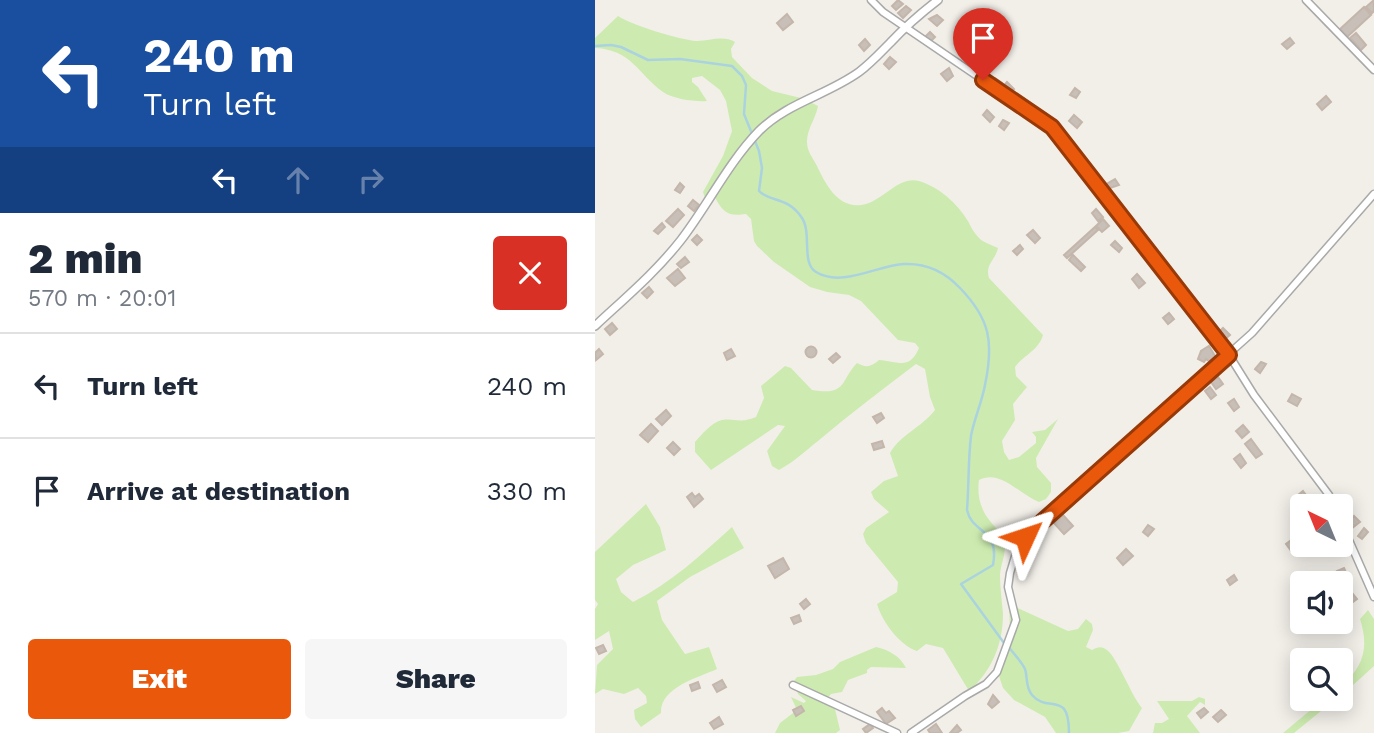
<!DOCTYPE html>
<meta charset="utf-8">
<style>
:root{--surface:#fff;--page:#f6f6f7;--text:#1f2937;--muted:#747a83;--line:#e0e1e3;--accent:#ea580c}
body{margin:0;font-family:"Work Sans",sans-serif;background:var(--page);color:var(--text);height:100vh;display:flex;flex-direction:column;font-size:26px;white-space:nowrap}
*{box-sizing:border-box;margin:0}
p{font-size:23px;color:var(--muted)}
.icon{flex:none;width:38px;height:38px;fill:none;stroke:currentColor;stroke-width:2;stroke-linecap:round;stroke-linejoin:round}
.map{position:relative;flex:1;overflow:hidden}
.details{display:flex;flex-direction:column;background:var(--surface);width:595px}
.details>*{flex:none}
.banner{background:#1a4fa0;color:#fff;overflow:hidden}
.needle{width:46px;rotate:317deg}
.tools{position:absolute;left:695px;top:494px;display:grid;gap:14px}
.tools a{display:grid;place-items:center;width:63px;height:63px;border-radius:7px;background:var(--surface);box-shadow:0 4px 18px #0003;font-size:35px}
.pin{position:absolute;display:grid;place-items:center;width:60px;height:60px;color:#fff;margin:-72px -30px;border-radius:50% 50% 50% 0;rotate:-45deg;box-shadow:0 0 7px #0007}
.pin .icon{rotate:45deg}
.me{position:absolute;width:77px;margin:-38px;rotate:48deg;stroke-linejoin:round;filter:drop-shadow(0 0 5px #0008)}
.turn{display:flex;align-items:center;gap:24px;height:147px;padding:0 28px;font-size:32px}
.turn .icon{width:91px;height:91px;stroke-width:2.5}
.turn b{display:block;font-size:49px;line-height:60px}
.lanes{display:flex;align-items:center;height:66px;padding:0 28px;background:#0003;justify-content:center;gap:35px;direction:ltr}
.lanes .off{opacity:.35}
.round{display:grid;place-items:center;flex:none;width:74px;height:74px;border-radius:7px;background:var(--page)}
.overview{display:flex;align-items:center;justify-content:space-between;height:119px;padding:0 28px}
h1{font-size:42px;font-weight:800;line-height:52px}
.cta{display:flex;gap:14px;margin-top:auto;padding:14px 28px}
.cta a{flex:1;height:80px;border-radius:7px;background:var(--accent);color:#fff;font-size:28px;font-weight:800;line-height:80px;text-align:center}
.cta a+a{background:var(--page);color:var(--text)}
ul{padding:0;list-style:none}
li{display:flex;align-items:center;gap:21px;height:105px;padding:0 28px;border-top:2px solid var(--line)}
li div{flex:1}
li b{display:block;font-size:26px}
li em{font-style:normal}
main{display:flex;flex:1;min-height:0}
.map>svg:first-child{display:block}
</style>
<main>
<section class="details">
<div class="banner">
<div class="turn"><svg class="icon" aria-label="left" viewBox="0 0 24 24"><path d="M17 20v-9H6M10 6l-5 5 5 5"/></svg><div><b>240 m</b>Turn left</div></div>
<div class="lanes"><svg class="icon" aria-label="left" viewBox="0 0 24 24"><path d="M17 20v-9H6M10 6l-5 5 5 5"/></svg><svg class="icon off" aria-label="ahead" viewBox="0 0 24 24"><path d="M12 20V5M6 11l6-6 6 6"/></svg><svg class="icon off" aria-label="right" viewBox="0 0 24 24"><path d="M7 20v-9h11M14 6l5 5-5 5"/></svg></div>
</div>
<div class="overview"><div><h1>2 min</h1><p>570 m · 20:01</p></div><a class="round" style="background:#d93025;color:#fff"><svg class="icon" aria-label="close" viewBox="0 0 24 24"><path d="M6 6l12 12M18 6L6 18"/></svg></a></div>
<ul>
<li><svg class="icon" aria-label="left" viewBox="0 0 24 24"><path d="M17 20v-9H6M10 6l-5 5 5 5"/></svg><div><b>Turn left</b></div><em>240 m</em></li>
<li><svg class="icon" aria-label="arrive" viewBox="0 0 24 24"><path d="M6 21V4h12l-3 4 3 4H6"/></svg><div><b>Arrive at destination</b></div><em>330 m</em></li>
</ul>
<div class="cta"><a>Exit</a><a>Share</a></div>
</section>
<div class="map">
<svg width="779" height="733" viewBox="0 0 779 733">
<rect width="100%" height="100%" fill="#f2efe9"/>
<!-- grass -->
<path fill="#cdebb0" d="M23 16C36 25 85 40 102 41 115 41 128 35 140 42L136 49 137 57 157 78 177 91 206 98 163 128 150 140 110 198 108 192 128 156 137 131 131 101 125 90 107 76 97 78V82L103 87 112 101C100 102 78 99 68 92 42 73 37 50 0 48V38Z
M215 102 223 106C221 118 212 129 212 141 212 152 217 156 222 166 231 185 244 211 271 204 289 199 304 176 324 181 344 187 362 203 373 221 376 227 379 233 384 238 389 243 397 245 403 248 400 261 390 264 394 278L448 335C444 350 429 355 420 367L421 376 432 387 418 404 420 420 407 441 409 452 414 460 424 457 441 443V437L437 432 450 430 463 419 441 458 442 467 456 483V492L451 499 444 502C424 494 405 469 384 480 382 495 385 509 395 521 399 526 405 532 408 538 413 552 406 561 405 575 405 588 407 601 408 614 408 644 397 671 374 691L348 648 331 644 322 651C304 645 287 621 282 604L302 592 303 582 271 543 268 534 271 528 294 512 279 499 276 492 289 481 303 476 295 453C305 435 327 427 340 410L335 397 330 369 321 364C288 389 255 414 223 441 210 451 199 462 184 470L177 466 172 451 190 426 183 425 116 470 100 452V442C106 435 117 422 127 420 141 418 143 424 161 417L169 398 166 386 190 366 196 368 217 390C252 396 245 381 262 363 271 368 276 367 284 360 303 361 314 371 324 348L320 343 303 340 266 301 254 295 232 292 215 287 179 262 162 246 159 241 156 219 151 214C132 217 128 212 119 196L147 157 148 149 186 116Z
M51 504 65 527 71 550 38 565 21 579 26 592 38 602C76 583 106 555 137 527L149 548 95 577 62 601 67 620 90 654 114 647 122 669C103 678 65 687 66 713L46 727 40 719 39 710 52 703 51 696 43 688 29 694 8 689 0 694 2 665 18 649 14 631 0 640V609L3 604 0 600V552Z
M414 604 473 631 483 629 491 619 497 624 498 630 491 647 497 650C503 647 506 646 512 650 522 657 536 695 547 708L534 731 523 733H461L450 717 419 700 408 688 401 667 415 632Z
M773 610 779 619V666L746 696V686C769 667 774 647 765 619Z
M281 647C294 650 305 656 311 668L276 667 272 670V673L253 680 247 692 236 694 232 699 233 704 240 709 245 730 241 733H180L185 723 202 710 196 697 209 703 211 701 203 694 198 682 202 677 221 675 238 669 245 662Z
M604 697 610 699V705L605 702 592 716 605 733H558L560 723H567L574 719 562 701H597Z
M730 698H742L699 733H688Z"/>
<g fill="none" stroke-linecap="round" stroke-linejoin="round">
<!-- stream -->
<path stroke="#aad3df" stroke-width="2.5" d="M0 46 16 45 26 47 53 60 85 59 137 66 147 76 151 85 149 114 164 151 167 168 164 191C174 202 193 196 207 218 217 233 206 263 221 272 247 288 283 265 309 264 331 263 350 272 365 288 395 319 399 342 390 385 387 402 379 419 376 436 373 460 374 486 372 510 377 534 405 528 398 565L366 584 409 643
M413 646C418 653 426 661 430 669 433 678 430 686 437 695 453 714 474 689 474 733"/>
</g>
<!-- building -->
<path fill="#c7bfb8" stroke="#c4b6ab" stroke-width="2" d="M303 0 308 4 301 10 297 6Z
M779 0V11L777 13 771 7Z
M311 6 316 10 308 18 303 13Z
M769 7 776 15 752 37 745 29Z
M192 14 198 22 188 30 182 23Z
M342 15 348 20 342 26 334 19Z
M335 32 340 37 335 42 330 37Z
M761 33 771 45 766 50 755 38Z
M695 38 699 43 692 49 687 44Z
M270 39 275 45 269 51 264 45Z
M295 57 301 62 294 69 289 64Z
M354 68 358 76 352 81 346 74Z
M400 78 407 83 403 88 396 82Z
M412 82 419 89 414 96 406 89Z
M480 88 485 92 481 98 475 95Z
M731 96 736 102 727 110 722 104Z
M392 110 399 117 395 122 388 115Z
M479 115 487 122 482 128 474 121Z
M408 120 414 123 409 130 404 126Z
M520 179 524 185 512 189 510 185Z
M85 183 89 187 85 193 80 190Z
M98 200 104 205 99 211 93 206Z
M83 209 89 215 78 227 71 221Z
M501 209 508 217 503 221 497 213Z
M508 219 514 226 507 232 501 226Z
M67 223 70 227 63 234 59 231Z
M500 227 503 230 472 258 469 255Z
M438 230 445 238 440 243 432 235Z
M102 235 107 240 102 245 97 240Z
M520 241 527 248 524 252 516 245Z
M425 245 428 249 422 255 418 251Z
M478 255 490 267 486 271 474 260Z
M90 257 94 262 86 268 82 264Z
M83 269 90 278 80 286 72 278Z
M542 274 550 283 544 288 537 279Z
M54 287 58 292 52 298 47 293Z
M574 313 579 319 573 324 568 318Z
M17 323 22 329 15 335 10 329Z
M628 328 635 335 629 340 623 333Z
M614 346 620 356 615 362 611 359 609 362 603 359 606 351Z
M210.5 352a5.5 5.5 0 1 1 11 0a5.5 5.5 0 1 1-11 0Z
M4 349 8 354 1 360 0 353Z
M136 349 140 356 132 360 129 353Z
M241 353 245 357 238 363 234 359Z
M666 362 671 364 665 373 660 369Z
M623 377 628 384 621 389 616 382Z
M615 387 621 395 616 399 610 391Z
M697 394 706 399 702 406 693 401Z
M639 399 644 407 639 411 633 403Z
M71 410 76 416 67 425 61 419Z
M286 413 289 418 282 423 278 417Z
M56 424 63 431 53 442 45 435Z
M648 425 654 432 647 438 641 431Z
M656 439 667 454 661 458 650 444Z
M287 441 289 447 279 450 277 444Z
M78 442 85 449 79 455 72 448Z
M645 454 651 463 646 468 639 459Z
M708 491 714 499 708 504 702 496Z
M97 493 100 497 104 494 108 499 99 507 92 497Z
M468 515 478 526 469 534 459 523Z
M759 516 765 522 756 529 751 524Z
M553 525 559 529 553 536 548 532Z
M769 528 773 532 767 539 763 536Z
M699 538 705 546 697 552 691 544Z
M531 549 538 556 528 565 522 558Z
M188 558 194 569 180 578 173 566Z
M749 568 752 575 745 578 742 571Z
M639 575 642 580 635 585 632 580Z
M757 593 762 599 755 604 751 597Z
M211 599 215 604 209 609 205 604Z
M204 615 206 621 199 624 196 618Z
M8 645 11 651 4 654 1 648Z
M127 680 131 687 122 692 118 685Z
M103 682 105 688 97 691 95 685Z
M398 695 404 702 397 708 393 704Z
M206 706 209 711 201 716 198 710Z
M287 708 291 713 294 711 300 718 291 724 282 712Z
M609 708 613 712 606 718 602 713Z
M626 710 631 715 623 722 618 717Z
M124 717 128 724 119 729 115 723Z
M275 724 278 728 271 733 268 729Z
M341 724 347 733H335L333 730Z
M362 725 366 730 362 733H355Z"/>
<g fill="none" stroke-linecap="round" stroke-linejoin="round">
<!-- minor casing -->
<g stroke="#a9a9a9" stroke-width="9">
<path id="minor" d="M276 0 288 12 457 127 634 355 659 395 734 495 739 506
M711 0 779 70
M746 522 779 597
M198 685 302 733
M316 733 370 696 391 684 402 672 421 620 413 587 415 573 421 553 430 536 657 333 779 194"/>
</g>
<!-- tertiary casing -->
<g stroke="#a9a9a9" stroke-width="10">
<path id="tertiary" d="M0 326C30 298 61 272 86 240 113 205 133 163 164 131 192 103 232 95 264 72 276 63 285 53 295 43 310 27 326 13 343 0"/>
</g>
<!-- minor -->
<use href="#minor" stroke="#fff" stroke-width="6"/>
<!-- tertiary -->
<use href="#tertiary" stroke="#fff" stroke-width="7"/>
</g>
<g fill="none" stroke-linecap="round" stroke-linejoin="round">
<!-- route casing -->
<g stroke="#983908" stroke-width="18">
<path id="route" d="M388 80 457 127 634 355 430 537"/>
</g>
<!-- route -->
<use href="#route" stroke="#ea580c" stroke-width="12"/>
</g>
</svg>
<div class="tools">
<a><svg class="needle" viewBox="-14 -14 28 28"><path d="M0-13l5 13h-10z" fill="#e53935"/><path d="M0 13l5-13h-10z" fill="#747a83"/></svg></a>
<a><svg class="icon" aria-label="sound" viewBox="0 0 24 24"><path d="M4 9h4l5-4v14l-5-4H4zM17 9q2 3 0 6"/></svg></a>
<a><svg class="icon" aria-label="search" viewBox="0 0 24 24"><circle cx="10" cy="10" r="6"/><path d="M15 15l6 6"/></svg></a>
</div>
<div class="pin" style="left:388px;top:80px;background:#d93025"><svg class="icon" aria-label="arrive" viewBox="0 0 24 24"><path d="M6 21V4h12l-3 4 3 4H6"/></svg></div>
<svg class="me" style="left:430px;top:537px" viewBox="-20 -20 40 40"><path d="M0-17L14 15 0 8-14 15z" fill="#ea580c" stroke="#fff" stroke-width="4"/></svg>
</div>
</main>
